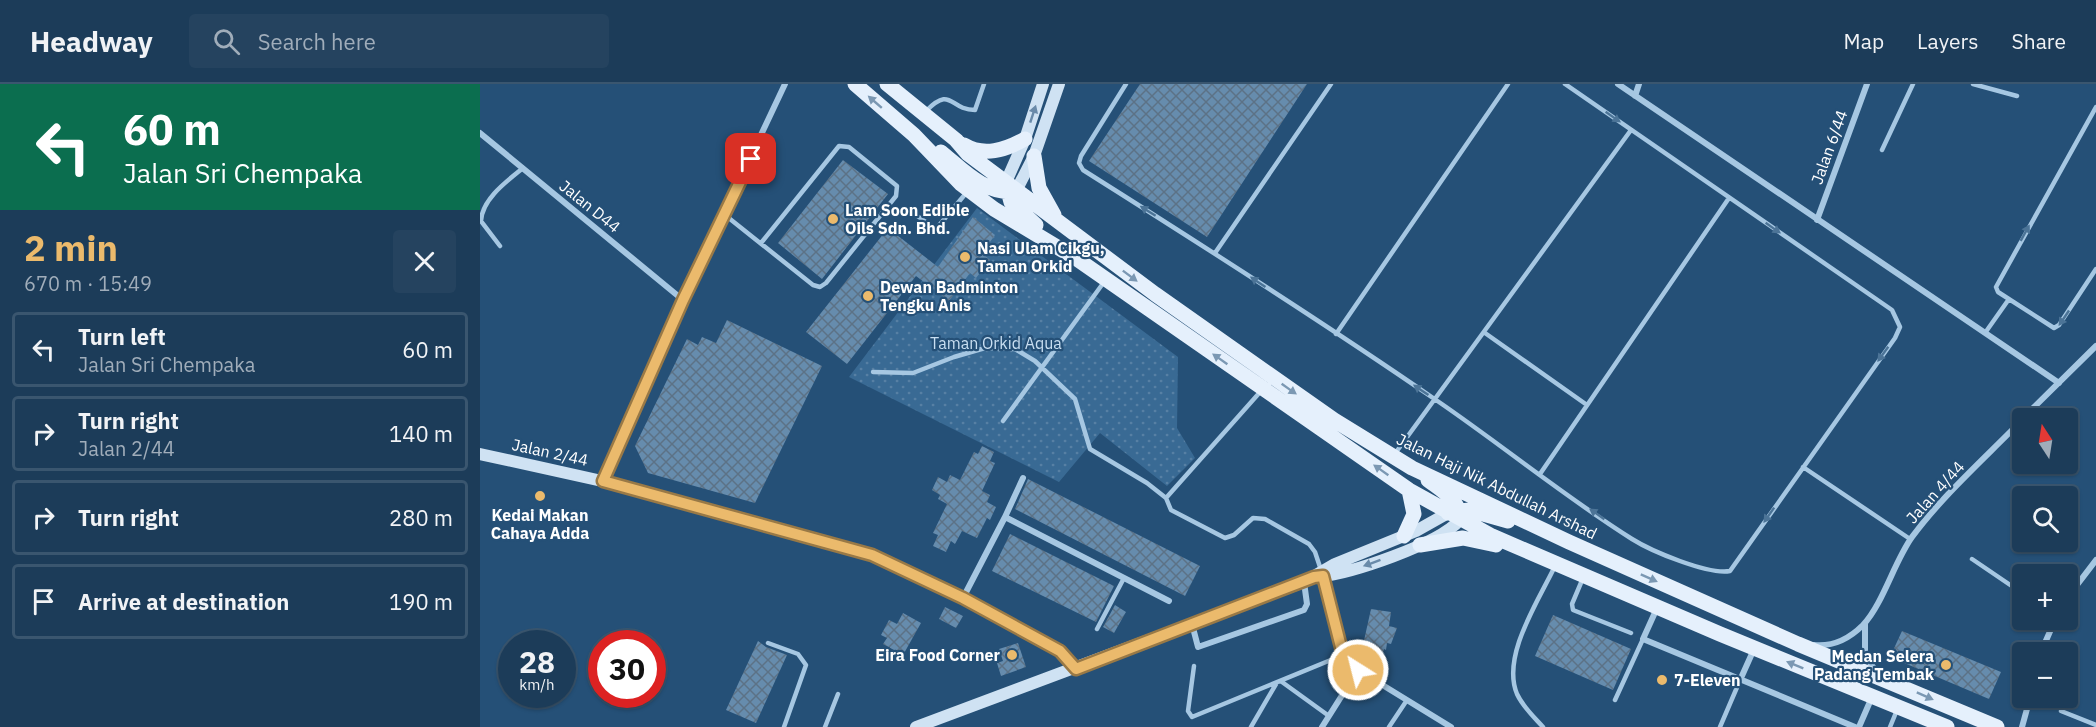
<!DOCTYPE html>
<meta charset="utf-8">
<style>
:root{--surface:#1c3c59;--page:#25435f;--text:#f1f3f6;--muted:#a0adba;--line:#3a566f;--accent:#ebba6c}
body{margin:0;font-family:"IBM Plex Sans",sans-serif;background:var(--page);color:var(--text);height:100vh;display:flex;flex-direction:column;font-size:22px;white-space:nowrap}
*{box-sizing:border-box;margin:0}
p{font-size:20px;color:var(--muted)}
.icon{flex:none;width:33px;height:33px;fill:none;stroke:currentColor;stroke-width:2;stroke-linecap:round;stroke-linejoin:round}
.map{position:relative;flex:1;overflow:hidden}
.drawer{display:flex;flex-direction:column;background:var(--surface);width:480px}
.drawer>*{flex:none}
.guide{background:#0b6e4f;color:#fff;overflow:hidden}
.needle{width:39px;rotate:348deg}
.tools{position:absolute;left:1532px;top:324px;display:grid;gap:12px}
.tools a{display:grid;place-items:center;width:66px;height:66px;border-radius:6px;background:var(--surface);box-shadow:0 2px 4px #0004,0 0 0 2px var(--line);font-size:30px}
.speed{position:absolute;left:18px;top:546px;display:flex;gap:12px;font-size:30px;font-weight:700;text-align:center}
.speed>*{display:grid;place-content:center;width:78px;height:78px;border-radius:50%;background:var(--surface);box-shadow:0 2px 4px #0004,0 0 0 2px var(--line);line-height:1}
.speed small{font-size:15px;font-weight:400}
.speed .limit{border:9px solid #d22;background:#fff;color:#111}
.pin{position:absolute;display:grid;place-items:center;width:51px;height:51px;color:#fff;margin:-26px;border-radius:12px;box-shadow:0 3px 9px #0006}
.me{position:absolute;width:66px;margin:-33px;rotate:324deg;stroke-linejoin:round;filter:drop-shadow(0 0 4px #0008)}
.turn{display:flex;align-items:center;gap:21px;height:126px;padding:0 24px;font-size:27px}
.turn .icon{width:78px;height:78px;stroke-width:2.5}
.turn b{display:block;font-size:42px;line-height:51px}
.round{display:grid;place-items:center;flex:none;width:63px;height:63px;border-radius:6px;background:var(--page)}
.headline{display:flex;align-items:center;justify-content:space-between;height:102px;padding:0 24px}
h1{font-size:36px;font-weight:800;line-height:45px;color:var(--accent)}
ul{padding:0;list-style:none}
li{display:flex;align-items:center;gap:18px;height:75px;margin:0 12px 9px;padding:0 12px;border:3px solid var(--line);border-radius:6px}
li div{flex:1}
li b{display:block;font-size:22px}
li em{font-style:normal}
header{display:flex;align-items:center;gap:36px;box-sizing:border-box;height:84px;padding:0 30px;background:var(--surface);border-bottom:2px solid var(--line)}
header strong{font-size:28px}
nav{display:flex;gap:33px;margin-inline-start:auto;font-size:21px}
.search{width:420px;height:54px;background:var(--page);display:flex;align-items:center;gap:15px;box-sizing:border-box;padding:0 21px;border-radius:6px;color:var(--muted);font-size:22px}
main{display:flex;flex:1;min-height:0}
.map>svg:first-child{display:block}
</style>
<header>
<strong>Headway</strong>
<div class="search"><svg class="icon" aria-label="search" viewBox="0 0 24 24"><circle cx="10" cy="10" r="6"/><path d="M15 15l6 6"/></svg>Search here</div>
<nav><a>Map</a><a>Layers</a><a>Share</a></nav>
</header>
<main>
<section class="drawer">
<div class="guide">
<div class="turn"><svg class="icon" aria-label="left" viewBox="0 0 24 24"><path d="M17 20v-9H6M10 6l-5 5 5 5"/></svg><div><b>60 m</b>Jalan Sri Chempaka</div></div>
</div>
<div class="headline"><div><h1>2 min</h1><p>670 m · 15:49</p></div><a class="round"><svg class="icon" aria-label="close" viewBox="0 0 24 24"><path d="M6 6l12 12M18 6L6 18"/></svg></a></div>
<ul>
<li><svg class="icon" aria-label="left" viewBox="0 0 24 24"><path d="M17 20v-9H6M10 6l-5 5 5 5"/></svg><div><b>Turn left</b><p>Jalan Sri Chempaka</p></div><em>60 m</em></li>
<li><svg class="icon" aria-label="right" viewBox="0 0 24 24"><path d="M7 20v-9h11M14 6l5 5-5 5"/></svg><div><b>Turn right</b><p>Jalan 2/44</p></div><em>140 m</em></li>
<li><svg class="icon" aria-label="right" viewBox="0 0 24 24"><path d="M7 20v-9h11M14 6l5 5-5 5"/></svg><div><b>Turn right</b></div><em>280 m</em></li>
<li><svg class="icon" aria-label="arrive" viewBox="0 0 24 24"><path d="M6 21V4h12l-3 4 3 4H6"/></svg><div><b>Arrive at destination</b></div><em>190 m</em></li>
</ul>
</section>
<div class="map">
<svg width="1616" height="643" viewBox="0 0 1616 643">
<defs>
<pattern id="park-dots" width="8" height="8" patternUnits="userSpaceOnUse" patternTransform="scale(1.5)"><rect width="8" height="8" fill="#396a94"/><path d="M2 2h.1M6 6h.1" fill="none" stroke="#5780a4" stroke-width="1.8" stroke-linecap="round"/></pattern>
<pattern id="building-cross-hatch" width="8" height="8" patternUnits="userSpaceOnUse" patternTransform="scale(1.5)"><rect width="8" height="8" fill="#668cad"/><path d="M0 0l8 8M0 8l8-8" fill="none" stroke="#5c7286"/></pattern>
</defs>
<rect width="100%" height="100%" fill="#255077"/>
<!-- park -->
<path fill="url(#park-dots)" d="M497 124 698 273 697 344 715 374 687 402 620 349 579 398 369 293Z"/>
<!-- building -->
<path fill="url(#building-cross-hatch)" d="M660 0H827L727 153 609 77Z
M363 76 408 110 342 195 298 159Z
M493 133 515 151 502 169 510 176 496 194 490 189 469 217 436 192 367 280 326 248 408 144 458 183Z
M247 236 342 282 275 419 168 389 155 362 207 255 218 261 222 253 236 259Z
M502 362 514 368 510 377 515 379 502 407 510 411 507 418 516 423 510 436 507 434 497 454 482 447 475 460 471 457 466 468 453 462 458 451 453 449 467 420 458 415 460 411 452 406 458 393 467 398 470 391 480 396 494 368 498 370Z
M548 395 720 482 705 512 535 425Z
M530 450 634 502 616 538 512 487Z
M635 521 646 528 634 549 623 543Z
M465 523 483 532 476 544 459 535Z
M891 525 911 528 909 542 917 544 911 560 907 559 906 566 904 565 902 573 881 570Z
M423 529 441 539 423 571 403 560 407 554 401 551 409 536 417 540Z
M1073 531 1151 565 1133 606 1055 572Z
M1422 547 1521 588 1509 615 1410 573Z
M278 557 286 563 307 571 276 639 246 626Z
M538 559 546 583 521 592 517 579 523 577 519 565Z"/>
<g fill="none" stroke-linecap="round" stroke-linejoin="round">
<!-- lane -->
<path stroke="#a6c7e2" stroke-width="4.5" d="M646 0 601 72 599 79 603 86C722 161 840 236 956 316 1022 361 1085 413 1152 455 1171 467 1228 491 1250 487L1415 254 1420 243 1412 226 1085 0
M1493 0 1537 12
M1616 23 1516 203 1518 208 1574 244 1579 241 1616 185
M446 27C472 1 469 26 495 26L504 0
M1402 66 1433 0
M430 127 456 145 487 108
M245 131 333 201 340 203 346 199 416 112 417 102 369 63 359 62 281 159
M20 162 1 137C2 115 27 97 43 84
M735 169 851 0
M1005 249 1107 321
M1505 249 1529 215
M856 250 1028 0
M393 288 433 289 474 273 505 264 535 265 555 277 595 315 610 365 667 399 686 414 691 426 745 454 754 451 773 434 785 435 829 460 835 468 841 486
M523 337 624 198
M914 371 1151 46
M1323 383 1430 455
M1060 390 1249 114
M686 414 781 307
M1492 475 1542 509
M1103 494 1092 520 1093 526 1151 549
M617 545 644 494
M288 559 318 570 326 581 304 643
M714 582 708 627 712 633 863 571
M802 598 849 632
M1135 616 1163 555
M1581 627 1616 641
M345 643 358 610
M771 643 796 600
M909 643 927 616
M1063 643C1054 633 1043 623 1037 610 1021 572 1059 516 1075 482
M1240 643 1261 594
M1410 643 1417 626"/>
<!-- street -->
<path stroke="#a6c7e2" stroke-width="6" d="M1138 0 1579 299
M1155 12 1159 0
M0 49 203 216
M1337 136 1387 0
M1543 334 1616 262
M122 397 203 216 305 0
M525 433 543 394
M842 491 863 571 878 586 971 643
M483 514 525 433 689 517
M1587 514 1616 476
M1177 524 1163 555 1375 643
M712 540 718 563 824 526 827 520 824 498
M1385 540V571L1395 586
M1334 561C1354 563 1369 555 1383 541 1403 520 1414 478 1432 453 1464 410 1505 374 1542 336
M1561 568 1575 536
M1261 594 1274 565
M842 643 878 586
M1379 643 1392 613
M1542 643 1550 614"/>
<!-- secondary -->
<path stroke="#cfe2f3" stroke-width="12" d="M526 98 545 55 563 0
M536 107 554 72 579 0
M0 370 122 397 392 471 483 514 580 567 596 585
M838 493C872 489 957 461 980 436
M436 643 824 498 855 480 936 447 968 429"/>
<!-- primary -->
<path stroke="#e5f0fc" stroke-width="15" d="M375 0 434 51 481 100 514 125 597 175 929 406 1012 452 1240 550 1467 643
M407 0 476 56 488 70 675 210 854 336 932 384 1089 458 1318 560 1517 643
M484 61C504 73 525 66 545 55
M461 68C483 86 505 111 536 107
M554 72 559 104 574 131
M526 99 531 118 556 141
M948 396C961 406 979 416 980 433
M968 429 989 426 1028 437
M924 452 934 430 929 406
M940 461 983 454 1016 461"/>
</g>
<!-- one-way arrows -->
<defs><path id="oneway-solid" d="M-6-.8H1V-3.2L6.5 0L1 3.2V.8H-6Z" transform="scale(1.5)"/></defs>
<g fill="#7b98b3">
<use href="#oneway-solid" transform="translate(395 18) rotate(-139)"/>
<use href="#oneway-solid" transform="translate(650 192) rotate(37)"/>
<use href="#oneway-solid" transform="translate(740 275) rotate(-145)"/>
<use href="#oneway-solid" transform="translate(809 305) rotate(35)"/>
<use href="#oneway-solid" transform="translate(901 386) rotate(-145)"/>
<use href="#oneway-solid" transform="translate(1169 494) rotate(24)"/>
<use href="#oneway-solid" transform="translate(1315 581) rotate(-158)"/>
<use href="#oneway-solid" transform="translate(1445 612) rotate(24)"/>
</g>
<g fill="#698aa9">
<use href="#oneway-solid" transform="translate(553 30) rotate(-72)"/>
<use href="#oneway-solid" transform="translate(892 479) rotate(160)"/>
</g>
<g fill="#4c7497">
<use href="#oneway-solid" transform="translate(1133 33) rotate(35)"/>
<use href="#oneway-solid" transform="translate(668 127) rotate(-148)"/>
<use href="#oneway-solid" transform="translate(1293 144) rotate(35)"/>
<use href="#oneway-solid" transform="translate(1545 149) rotate(-61)"/>
<use href="#oneway-solid" transform="translate(778 198) rotate(-146)"/>
<use href="#oneway-solid" transform="translate(1584 234) rotate(124)"/>
<use href="#oneway-solid" transform="translate(1403 270) rotate(126)"/>
<use href="#oneway-solid" transform="translate(941 306) rotate(-146)"/>
<use href="#oneway-solid" transform="translate(1117 430) rotate(-145)"/>
<use href="#oneway-solid" transform="translate(1289 431) rotate(125)"/>
</g>
<g fill="none" stroke-linecap="round" stroke-linejoin="round">
<!-- route casing -->
<g stroke="#997946" stroke-width="15">
<path id="route" d="M271 75 203 216 123 397 392 471 483 514 580 567 596 585 834 493 843 492 863 571 878 586"/>
</g>
<!-- route -->
<use href="#route" stroke="#ebba6c" stroke-width="10"/>
</g>
<!-- markers -->
<g fill="#ebba6c" stroke="#255077" stroke-width="2">
<circle cx="353" cy="135" r="6"/>
<circle cx="485" cy="173" r="6"/>
<circle cx="388" cy="212" r="6"/>
<circle cx="60" cy="412" r="6"/>
<circle cx="532" cy="571" r="6"/>
<circle cx="1466" cy="581" r="6"/>
<circle cx="1182" cy="596" r="6"/>
</g>
<g text-anchor="middle" dominant-baseline="central" stroke-width="4.5" stroke-linejoin="round" paint-order="stroke">
<!-- street labels -->
<g font-size="16" fill="#fff" stroke="#255077">
<text transform="translate(1349 63) rotate(-70)">Jalan 6/44</text>
<text transform="translate(110 122) rotate(39)">Jalan D44</text>
<text transform="translate(70 368) rotate(12)">Jalan 2/44</text>
<text transform="translate(1017 402) rotate(26)">Jalan Haji Nik Abdullah Arshad</text>
<text transform="translate(1455 408) rotate(-48)">Jalan 4/44</text>
</g>
<!-- poi labels -->
<g font-size="16" font-weight="bold" fill="#fff" stroke="#255077" text-anchor="start">
<text x="365" y="126">Lam Soon Edible<tspan x="365" dy="18">Oils Sdn. Bhd.</tspan></text>
<text x="497" y="164">Nasi Ulam Cikgu,<tspan x="497" dy="18">Taman Orkid</tspan></text>
<text x="400" y="203">Dewan Badminton<tspan x="400" dy="18">Tengku Anis</tspan></text>
<text x="60" y="431" text-anchor="middle">Kedai Makan<tspan x="60" dy="18">Cahaya Adda</tspan></text>
<text x="520" y="571" text-anchor="end">Eira Food Corner</text>
<text x="1454" y="572" text-anchor="end">Medan Selera<tspan x="1454" dy="18">Padang Tembak</tspan></text>
<text x="1194" y="596">7-Eleven</text>
</g>
<!-- park labels -->
<g font-size="16" fill="#c9dff2" stroke="#255077">
<text x="516" y="259">Taman Orkid Aqua</text>
</g>
</g>
</svg>
<div class="tools">
<a><svg class="needle" viewBox="-14 -14 28 28"><path d="M0-13l5 13h-10z" fill="#e53935"/><path d="M0 13l5-13h-10z" fill="#a0adba"/></svg></a>
<a><svg class="icon" aria-label="search" viewBox="0 0 24 24"><circle cx="10" cy="10" r="6"/><path d="M15 15l6 6"/></svg></a>
<a>+</a>
<a>−</a>
</div>
<div class="speed"><div>28<small>km/h</small></div><div class="limit">30</div></div>
<div class="pin" style="left:271px;top:75px;background:#d93025"><svg class="icon" aria-label="arrive" viewBox="0 0 24 24"><path d="M6 21V4h12l-3 4 3 4H6"/></svg></div>
<svg class="me" style="left:878px;top:586px" viewBox="-20 -20 40 40"><circle r="17" fill="#ebba6c" stroke="#fff" stroke-width="3"/><path d="M0-11L8 9 0 5-8 9z" fill="#fff"/></svg>
</div>
</main>
